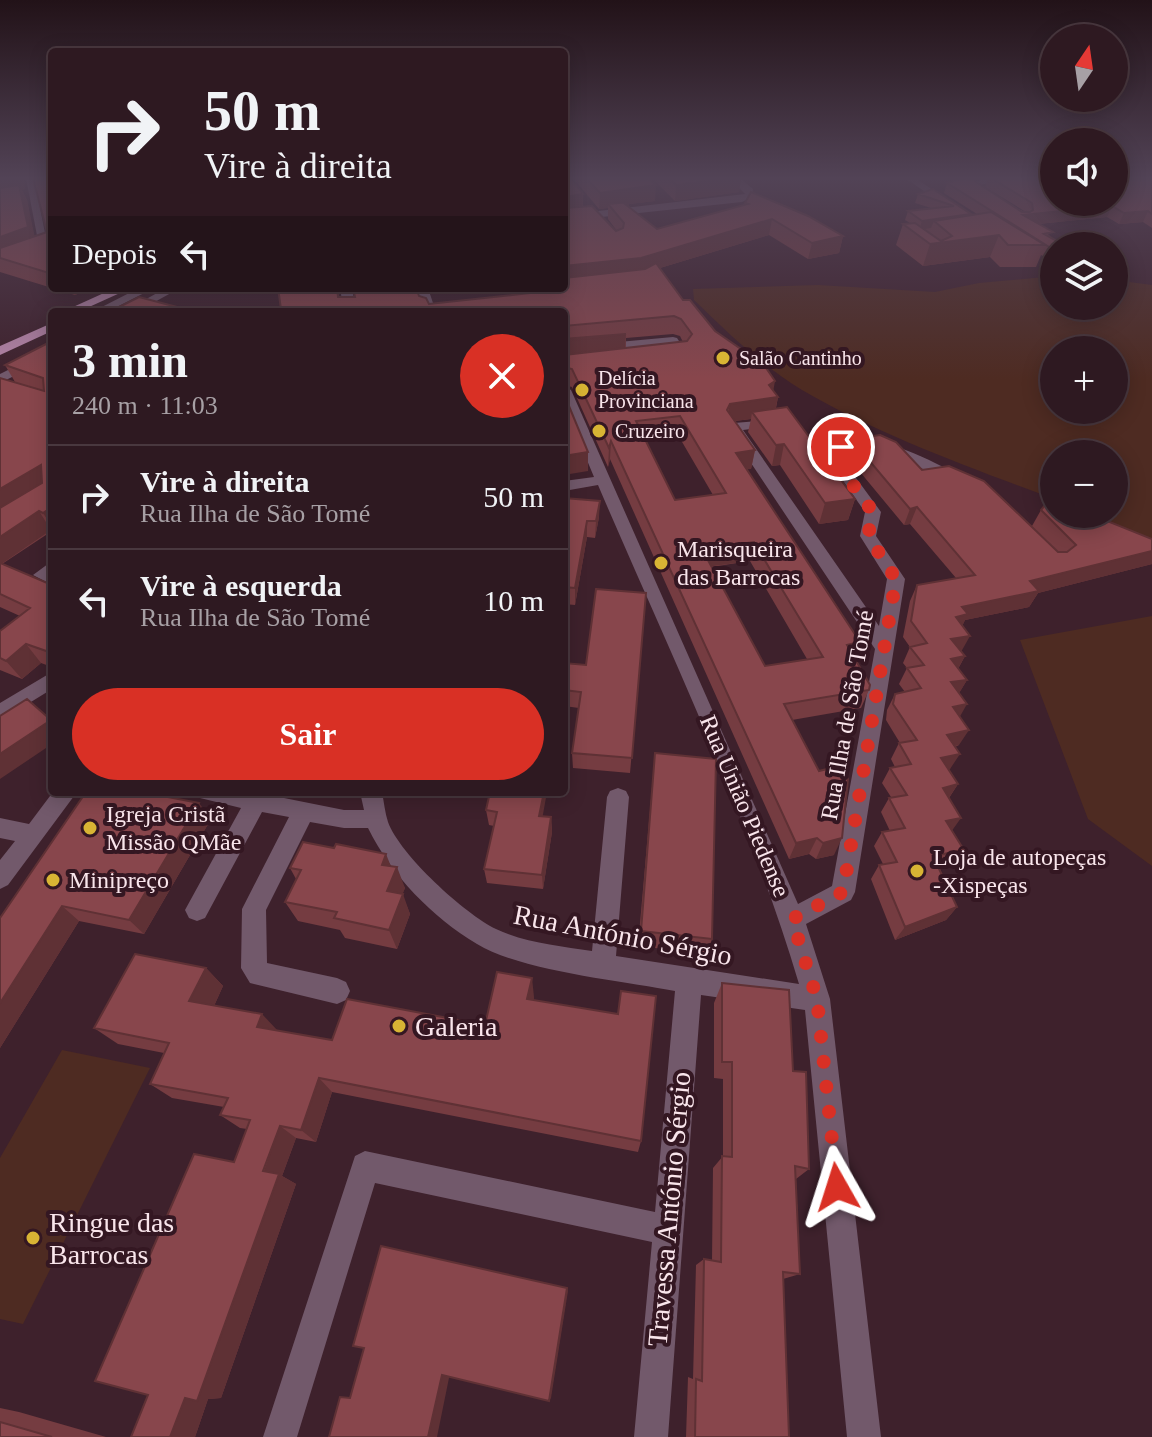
<!DOCTYPE html>
<html lang="pt">
<meta charset="utf-8">
<style>
:root{--surface:#2e1921;--page:#36222a;--text:#f1f3f6;--muted:#a7a0a5;--line:#49383f;--accent:#d93025}
body{margin:0;font-family:Georgia,serif;background:var(--page);color:var(--text);height:100vh;display:flex;flex-direction:column;font-size:30px;white-space:nowrap}
*{box-sizing:border-box;margin:0}
p{font-size:26px;color:var(--muted)}
.icon{flex:none;width:44px;height:44px;fill:none;stroke:currentColor;stroke-width:2;stroke-linecap:round;stroke-linejoin:round}
.map{position:relative;flex:1;overflow:hidden}
.side{position:absolute;left:48px;top:308px;width:520px;height:488px;display:flex;flex-direction:column;background:var(--surface);border-radius:8px;box-shadow:0 4px 20px #0003,0 0 0 2px var(--line)}
.side>*{flex:none}
.banner{position:absolute;left:48px;top:48px;width:520px;height:244px;border-radius:8px;box-shadow:0 4px 20px #0003,0 0 0 2px var(--line);background:#2e1921;color:var(--text);overflow:hidden}
.needle{width:52px;rotate:13deg}
.buttons{position:absolute;left:1040px;top:24px;display:grid;gap:16px}
.buttons a{display:grid;place-items:center;width:88px;height:88px;border-radius:50%;background:var(--surface);box-shadow:0 4px 20px #0003,0 0 0 2px var(--line);font-size:40px}
.pin{position:absolute;display:grid;place-items:center;width:68px;height:68px;color:#fff;margin:-34px;border:4px solid #fff;border-radius:50%;box-shadow:0 2px 8px #0007}
.me{position:absolute;width:88px;margin:-44px;rotate:354deg;stroke-linejoin:round;filter:drop-shadow(0 0 6px #0008)}
.turn{display:flex;align-items:center;gap:28px;height:168px;padding:0 24px;font-size:36px}
.turn .icon{width:104px;height:104px;stroke-width:2.5}
.turn b{display:block;font-size:56px;line-height:68px}
.then{display:flex;align-items:center;height:76px;padding:0 24px;background:#0003;gap:16px;font-size:30px}
.round{display:grid;place-items:center;flex:none;width:84px;height:84px;border-radius:42px;background:var(--page)}
.head{display:flex;align-items:center;justify-content:space-between;height:136px;padding:0 24px}
h1{font-size:48px;font-weight:700;line-height:60px}
.button{display:flex;gap:16px;margin-top:auto;padding:16px 24px}
.button a{flex:1;height:92px;border-radius:48px;background:var(--accent);color:#fff;font-size:32px;font-weight:700;line-height:92px;text-align:center}
ul{padding:0;list-style:none}
li{display:flex;align-items:center;gap:24px;height:104px;padding:0 24px;border-top:2px solid var(--line)}
li div{flex:1}
li b{display:block;font-size:30px}
li em{font-style:normal}
.map>svg:first-child{display:block}
</style>
<div class="map">
<svg width="1152" height="1437" viewBox="0 0 1152 1437">
<rect width="100%" height="100%" fill="#3e212c"/>
<!-- green -->
<path fill="#4e2b22" fill-rule="evenodd" d="M1045 277 1054 278V306H1114V280L1152 285V540L1093 514H1114V454H1054V499C969 467 881 436 802 390 762 366 727 332 694 300L693 289 818 285 935 292 979 283ZM1054 350H1114V410H1054Z
M1152 616V866L1088 819 1020 640Z
M62 1050 150 1068 23 1324 0 1319V1158Z"/>
<g fill="none" stroke-linecap="round" stroke-linejoin="round">
<!-- minor -->
<path fill="#72596b" fill-rule="evenodd" d="M26 178H34L48 248 39 246Z
M564 178H597L564 184Z
M730 178H740L753 189 752 197 742 202 564 221V215L745 194Z
M905 178H915L954 204 946 206Z
M989 178H1006L977 186 989 194V198H983L966 185Z
M564 285 572 288 522 296 516 293 537 288H564Z
M139 288H154L107 312H92Z
M166 288H180L142 309 132 307Z
M340 288H352L356 312H344Z
M416 288H428L436 312H424Z
M673 337 677 338 687 353 685 356 663 358V352L673 350 670 345 564 355V347Z
M52 348V357L0 383V374Z
M564 386 571 390 798 904 832 886 875 649 727 427 734 423 781 419V425L743 430 879 626 887 579 860 536 865 512 825 455C834 445 844 440 858 439 883 438 944 463 962 480L959 483H949C920 469 870 433 840 456L881 512 876 536 905 579 855 892 851 900 806 924 830 999 881 1437H847L805 1010 701 995 668 1437H634L652 1242 375 1183 297 1437H263L355 1156 365 1151 655 1212 675 991C622 981 521 971 477 944 432 917 392 876 368 828H344L310 822 266 910 267 963 337 978 346 982 350 991 346 1000 337 1004 250 983 241 968 242 909 289 817 262 812 205 918 197 921 189 918 185 910 241 808 200 798 197 792H254L344 810H364L360 792H382C384 802 385 813 388 822 400 855 465 914 496 929 526 943 560 946 592 951L607 797 610 791 618 788 626 791 629 797 616 956 799 984C748 813 668 649 598 485L564 491V481L594 477 564 405Z
M52 561V585L33 575Z
M52 672V689L0 721V703Z
M53 792H77L8 885 0 889V860L15 841 0 838V818L29 824Z"/>
<!-- major -->
<path fill="#b786a9" fill-rule="evenodd" d="M115 288H131L78 312H62Z
M52 323V331L0 355V346Z"/>
</g>
<!-- wall -->
<path fill="#753c41" fill-rule="evenodd" d="M0 178H24L25 189 22 190 27 200 34 237 47 232 52 178V288L0 272Z
M573 178H649L655 201 629 204 628 207 657 229 745 205V203L843 236 839 253 808 259 769 235 660 268 683 300 715 331 773 391 778 397 776 408 855 499 848 520 819 524 780 465 772 466 748 432 751 419 735 421 755 450 751 469H747L854 657 869 690 861 708 792 720 834 855 816 859 809 854 789 859 610 459 608 467 572 387 564 385V312L281 309 278 288H338L339 297 419 296 429 304 530 293 538 291V288H564L583 206 617 231 608 219V208L599 209ZM673 334 680 336 683 342 626 348V338ZM678 435 713 495 675 500 644 439ZM750 561 807 659 765 666 711 567Z
M652 178H741L739 192 675 201Z
M988 178H1152V228L1143 222 1119 224 1107 217 1038 224 1051 237 1054 246V267H1050L1051 261 1041 255 1036 267H1000L990 257 923 266 896 245 903 224 910 223 905 220 908 211 931 208 915 203 918 194 933 189 971 214 970 215 977 214 944 193 947 183 1026 212 985 187Z
M52 288H91L75 295Z
M52 341V531L2 564 52 585V667L41 663 22 679 0 670V631L20 616 0 607V378L15 382 5 365Z
M851 439 922 470 1032 526 1041 510 1152 539V564L1038 593 1029 607 965 620 962 626 961 652 965 656 958 669 967 680 959 693V745L955 747 950 769H949L958 784 949 798 952 830 964 850 953 864 939 867 957 907 946 920 895 940 871 879 879 865 883 864 874 846 882 832 890 831 881 812 889 798 891 797 882 783 890 768 895 767 891 759 899 743H900L886 720 887 710 895 694 905 692 899 684 907 668 903 663 910 647 903 637 910 601 917 585 956 578 910 524 904 525 846 455Z
M564 498 599 517 595 538 587 537 575 605 564 604Z
M646 593 630 773 573 768 572 753 579 708 564 706V663L586 665Z
M655 753 712 939 707 954 638 946Z
M486 810 551 817 552 832 543 889 487 883 484 869 494 826 489 825Z
M211 819 144 934 79 921 0 1048V918Z
M391 866 405 888 402 894 410 914 397 949 345 938 340 930 298 921 285 902 296 879 290 868Z
M206 968 223 986 214 1006 277 1031 332 1040 485 1025 534 997 533 1000 641 1141 638 1152 332 1092 316 1142 296 1138 282 1176 296 1184 221 1398 208 1399 195 1437H131L148 1395 247 1129 240 1128 220 1115 224 1107 172 1098 150 1084 164 1053 118 1044 94 1028Z
M722 983 793 1071 809 1169 796 1179 800 1274 783 1279 789 1437H686L688 1377 693 1379 696 1265 704 1259 712 1261 713 1168 723 1156V1079L714 1078V1003Z
M0 1408 19 1412 106 1437H0Z"/>
<!-- shaded-wall -->
<path fill="#5f3135" d="M0 178H24L25 189 22 190 27 200 36 243 0 256Z
M731 178H741L739 192 675 201 676 185Z
M656 185 655 201 629 204 628 217 608 204V208L599 209 600 193Z
M583 194V210L564 212V197Z
M1112 206 1107 217 1018 226 1023 215Z
M1148 211 1143 222 1119 224 1124 213Z
M971 214 967 223 934 221 931 228 919 230 922 221Z
M772 219 769 235 640 274 564 283V266Z
M999 235 990 257 923 266 930 244Z
M843 236 839 253 808 259 812 243Z
M71 288H91L75 295Z
M626 334 625 352 564 359V341Z
M775 381 772 398 778 397 774 416 752 412 751 419 726 422 730 404 769 385Z
M611 441 610 459 608 467 609 448Z
M784 444 780 465 772 466 776 445Z
M755 450 751 469 733 471 736 453Z
M588 452V471L564 475V456Z
M41 465 52 483 0 516V489Z
M855 499 848 520 819 524 825 503Z
M600 501 599 517 595 538 596 521Z
M52 507V527L43 513Z
M917 507 910 524 904 525 910 509Z
M39 511 51 530 0 565V537Z
M587 521V537L575 605V588Z
M754 542 750 561 699 568 702 549Z
M1152 551V564L1038 593 1029 607 965 620 960 631 947 633 962 607 1030 581Z
M970 636 961 652 951 639Z
M860 642 852 661 847 645Z
M26 644 41 663 22 679 6 661Z
M965 656 956 672 951 659Z
M967 680 958 695 951 682Z
M967 704 958 720 953 707Z
M51 720 52 744 0 779V754Z
M969 730 959 745 938 750 947 735Z
M960 754 950 769 932 773 941 758Z
M958 784 948 799 943 788Z
M544 792H547L540 831 539 816Z
M199 803 211 819 144 934 129 920Z
M551 817 552 832 543 889 542 875Z
M961 818 951 832 946 821Z
M817 838 809 854 789 859 796 843Z
M842 838 834 855 816 859 823 843Z
M386 854 394 874 397 867 405 888 396 911 387 891 382 865Z
M403 894 410 914 397 949 389 930Z
M62 906 79 921 0 1048V1003Z
M957 907 946 920 895 940 905 927Z
M206 968 223 986 208 1019 189 1001Z
M532 978 534 997 530 1016 527 999Z
M262 1014 278 1031 257 1027Z
M319 1078 332 1092 316 1142 301 1130Z
M280 1126 296 1138 282 1176 296 1184 221 1398 208 1399 195 1437H170Z
M567 1288 568 1291 551 1398 549 1401Z
M450 1373 437 1437H428L442 1375Z"/>
<!-- building -->
<path fill="#88464c" stroke="#5f3135" stroke-width="2" fill-rule="evenodd" d="M33 178H52V274L0 258V248L47 232Z
M564 178H571L583 194 564 197Z
M586 178H649L656 185 600 193Z
M669 178H731L676 185Z
M962 178H970L1022 212H1030L1033 210 1032 203 991 178H1054V202H1114V178H1152V214L1148 211 1124 213 1112 206 1023 215 1053 232 1044 234 1066 246H1054V250L947 183Z
M19 185 28 227 0 237V188Z
M933 189 971 214 922 221 908 211 954 206 918 194Z
M751 192 808 216 843 236 812 243 772 219 641 258 564 266V208L592 206 616 231 623 228 624 223 608 204 629 202 625 204 657 229 748 204 745 203Z
M991 212 1045 245H1008L999 235 930 244 903 224 915 223 941 241 952 236 934 221Z
M656 263 683 300H690L715 331 764 365 775 381 769 385 778 397 730 404 727 410 755 450 736 453 860 642 847 645 870 685 869 690 784 704 819 771 839 766 848 779 842 838 823 843 817 838 796 843 611 441 609 448 572 369 564 367V355L687 341 692 334 681 319 674 316 564 326V312H255L281 309 278 288H337L338 297H355L353 288H416L419 296 426 298 429 304 530 293 542 290 541 288H564V278L645 269ZM680 416 726 493 675 500 636 421ZM754 542 777 581 823 657 765 666 702 549Z
M139 297 196 312H109Z
M626 334 564 341V339Z
M52 341V507L43 513 39 511 0 537V508L42 483 41 465 0 489V378L44 391 43 378 5 365Z
M564 394 588 452 564 456Z
M787 407 855 499 825 503 784 444 776 445 752 412Z
M880 435 896 442 922 470 949 466 984 481 1058 552H1067L1076 545 1041 510 1051 498 1054 499V514H1090L1152 539V551L1030 581 1039 591 962 607 968 614 956 617 970 636 951 639 965 656 951 659 967 680 951 682 967 704 953 707 969 730 947 735 960 754 941 758 958 784 943 788 961 818 946 821 964 850 933 856 957 907 905 927 879 865 897 862 882 832 905 828 889 798 907 795 890 768 911 764 899 743 917 740 893 704 895 694 921 688 907 668 924 665 910 647 927 643 911 621 917 585 975 575 917 507 910 509 851 439Z
M564 498 600 501 596 521H587L575 588 564 587Z
M0 563 52 585V624L49 627 52 628V653L26 644 6 661 0 658V631L30 608 0 594Z
M596 589 646 593 632 758 572 753 581 692 564 690V663L586 665Z
M27 699 51 720 0 754V716Z
M655 753 716 759 712 939 641 931Z
M86 792H142L199 803 129 920 62 906 0 1003V918Z
M490 792H544L539 816 551 817 542 875 484 869 497 812 486 810Z
M303 842 334 848 336 844 386 854 382 865 397 867 387 891 403 894 389 930 334 918 337 912 285 902 301 870 290 868Z
M135 954 206 968 189 1001 262 1014 257 1027 332 1040 347 999 485 1025 497 972 532 978 527 999 618 1014 621 991 656 996 641 1141 319 1078 301 1130 280 1126 263 1171 279 1174 197 1401 185 1398 170 1437H131L148 1395 95 1381 194 1154 234 1162 250 1120 220 1115 228 1098 150 1084 169 1043 94 1028Z
M722 983 789 990 793 1071 806 1072 809 1169 795 1166 800 1274 783 1272 789 1437H695L696 1379 702 1381 704 1259 721 1262 722 1156 732 1157V1062H722Z
M381 1246 567 1288 549 1401 442 1375 428 1437H329L340 1397 350 1398 364 1348 353 1346Z
M0 1422 52 1437H0Z"/>
<!-- sky -->
<linearGradient id="sky" x2="0" y2="1"><stop stop-color="#221218"/><stop offset="0.47" stop-color="#524356"/><stop offset="1" stop-color="#524356" stop-opacity="0"/></linearGradient>
<rect width="1152" height="379" fill="url(#sky)"/>
<g fill="none" stroke-linecap="round" stroke-linejoin="round">
<!-- route -->
<path stroke="#d93025" stroke-width="14" stroke-dasharray="0 25.2" d="M837 1187 817 999 792 919 843 892 896 579 868 536 873 512 833 458V453L841 447"/>
</g>
<!-- markers -->
<g fill="#d8b434" stroke="#341722" stroke-width="3">
<circle cx="723" cy="358" r="8"/>
<circle cx="582" cy="390" r="8"/>
<circle cx="599" cy="431" r="8"/>
<circle cx="661" cy="563" r="8"/>
<circle cx="90" cy="828" r="8"/>
<circle cx="917" cy="871" r="8"/>
<circle cx="53" cy="880" r="8"/>
<circle cx="399" cy="1026" r="8"/>
<circle cx="33" cy="1238" r="8"/>
</g>
<g text-anchor="middle" dominant-baseline="central" stroke-width="8" stroke-linejoin="round" paint-order="stroke">
<!-- far-poi labels -->
<g font-size="20" fill="#f9e5eb" stroke="#341722" text-anchor="start">
<text x="739" y="358">Salão Cantinho</text>
<text x="598" y="378">Delícia<tspan x="598" dy="23">Provinciana</tspan></text>
<text x="615" y="431">Cruzeiro</text>
</g>
<!-- poi labels -->
<g font-size="24" fill="#f9e5eb" stroke="#341722" text-anchor="start">
<text x="677" y="549">Marisqueira<tspan x="677" dy="28">das Barrocas</tspan></text>
<text x="106" y="814">Igreja Cristã<tspan x="106" dy="28">Missão QMãe</tspan></text>
<text x="933" y="857">Loja de autopeças<tspan x="933" dy="28">-Xispeças</tspan></text>
<text x="69" y="880">Minipreço</text>
</g>
<!-- street labels -->
<g font-size="24" fill="#f9e5eb" stroke="#341722">
<text transform="translate(847 715) rotate(-80)">Rua Ilha de São Tomé</text>
<text transform="translate(745 806) rotate(67)">Rua União Piedense</text>
</g>
<!-- near-street labels -->
<g font-size="28" fill="#f9e5eb" stroke="#341722">
<text transform="translate(623 935) rotate(11)">Rua António Sérgio</text>
<text transform="translate(669 1209) rotate(-85)">Travessa António Sérgio</text>
</g>
<!-- near-poi labels -->
<g font-size="28" fill="#f9e5eb" stroke="#341722" text-anchor="start">
<text x="415" y="1026">Galeria</text>
<text x="49" y="1222">Ringue das<tspan x="49" dy="32">Barrocas</tspan></text>
</g>
</g>
</svg>
<div class="buttons">
<a><svg class="needle" viewBox="-14 -14 28 28"><path d="M0-13l5 13h-10z" fill="#e53935"/><path d="M0 13l5-13h-10z" fill="#a7a0a5"/></svg></a>
<a><svg class="icon" aria-label="sound" viewBox="0 0 24 24"><path d="M4 9h4l5-4v14l-5-4H4zM17 9q2 3 0 6"/></svg></a>
<a><svg class="icon" aria-label="layers" viewBox="0 0 24 24"><path d="M12 4l9 5-9 5-9-5zM3 14l9 5 9-5"/></svg></a>
<a>+</a>
<a>−</a>
</div>
<div class="pin" style="left:841px;top:447px;background:#d93025"><svg class="icon" aria-label="arrive" viewBox="0 0 24 24"><path d="M6 21V4h12l-3 4 3 4H6"/></svg></div>
<svg class="me" style="left:837px;top:1187px" viewBox="-20 -20 40 40"><path d="M0-17L14 15 0 8-14 15z" fill="#d93025" stroke="#fff" stroke-width="4"/></svg>
<div class="banner">
<div class="turn"><svg class="icon" aria-label="right" viewBox="0 0 24 24"><path d="M7 20v-9h11M14 6l5 5-5 5"/></svg><div><b>50 m</b>Vire à direita</div></div>
<div class="then">Depois<svg class="icon" aria-label="left" viewBox="0 0 24 24"><path d="M17 20v-9H6M10 6l-5 5 5 5"/></svg></div>
</div>
<section class="side">
<div class="head"><div><h1>3 min</h1><p>240 m · 11:03</p></div><a class="round" style="background:#d93025;color:#fff"><svg class="icon" aria-label="close" viewBox="0 0 24 24"><path d="M6 6l12 12M18 6L6 18"/></svg></a></div>
<ul>
<li><svg class="icon" aria-label="right" viewBox="0 0 24 24"><path d="M7 20v-9h11M14 6l5 5-5 5"/></svg><div><b>Vire à direita</b><p>Rua Ilha de São Tomé</p></div><em>50 m</em></li>
<li><svg class="icon" aria-label="left" viewBox="0 0 24 24"><path d="M17 20v-9H6M10 6l-5 5 5 5"/></svg><div><b>Vire à esquerda</b><p>Rua Ilha de São Tomé</p></div><em>10 m</em></li>
</ul>
<div class="button"><a>Sair</a></div>
</section>
</div>
